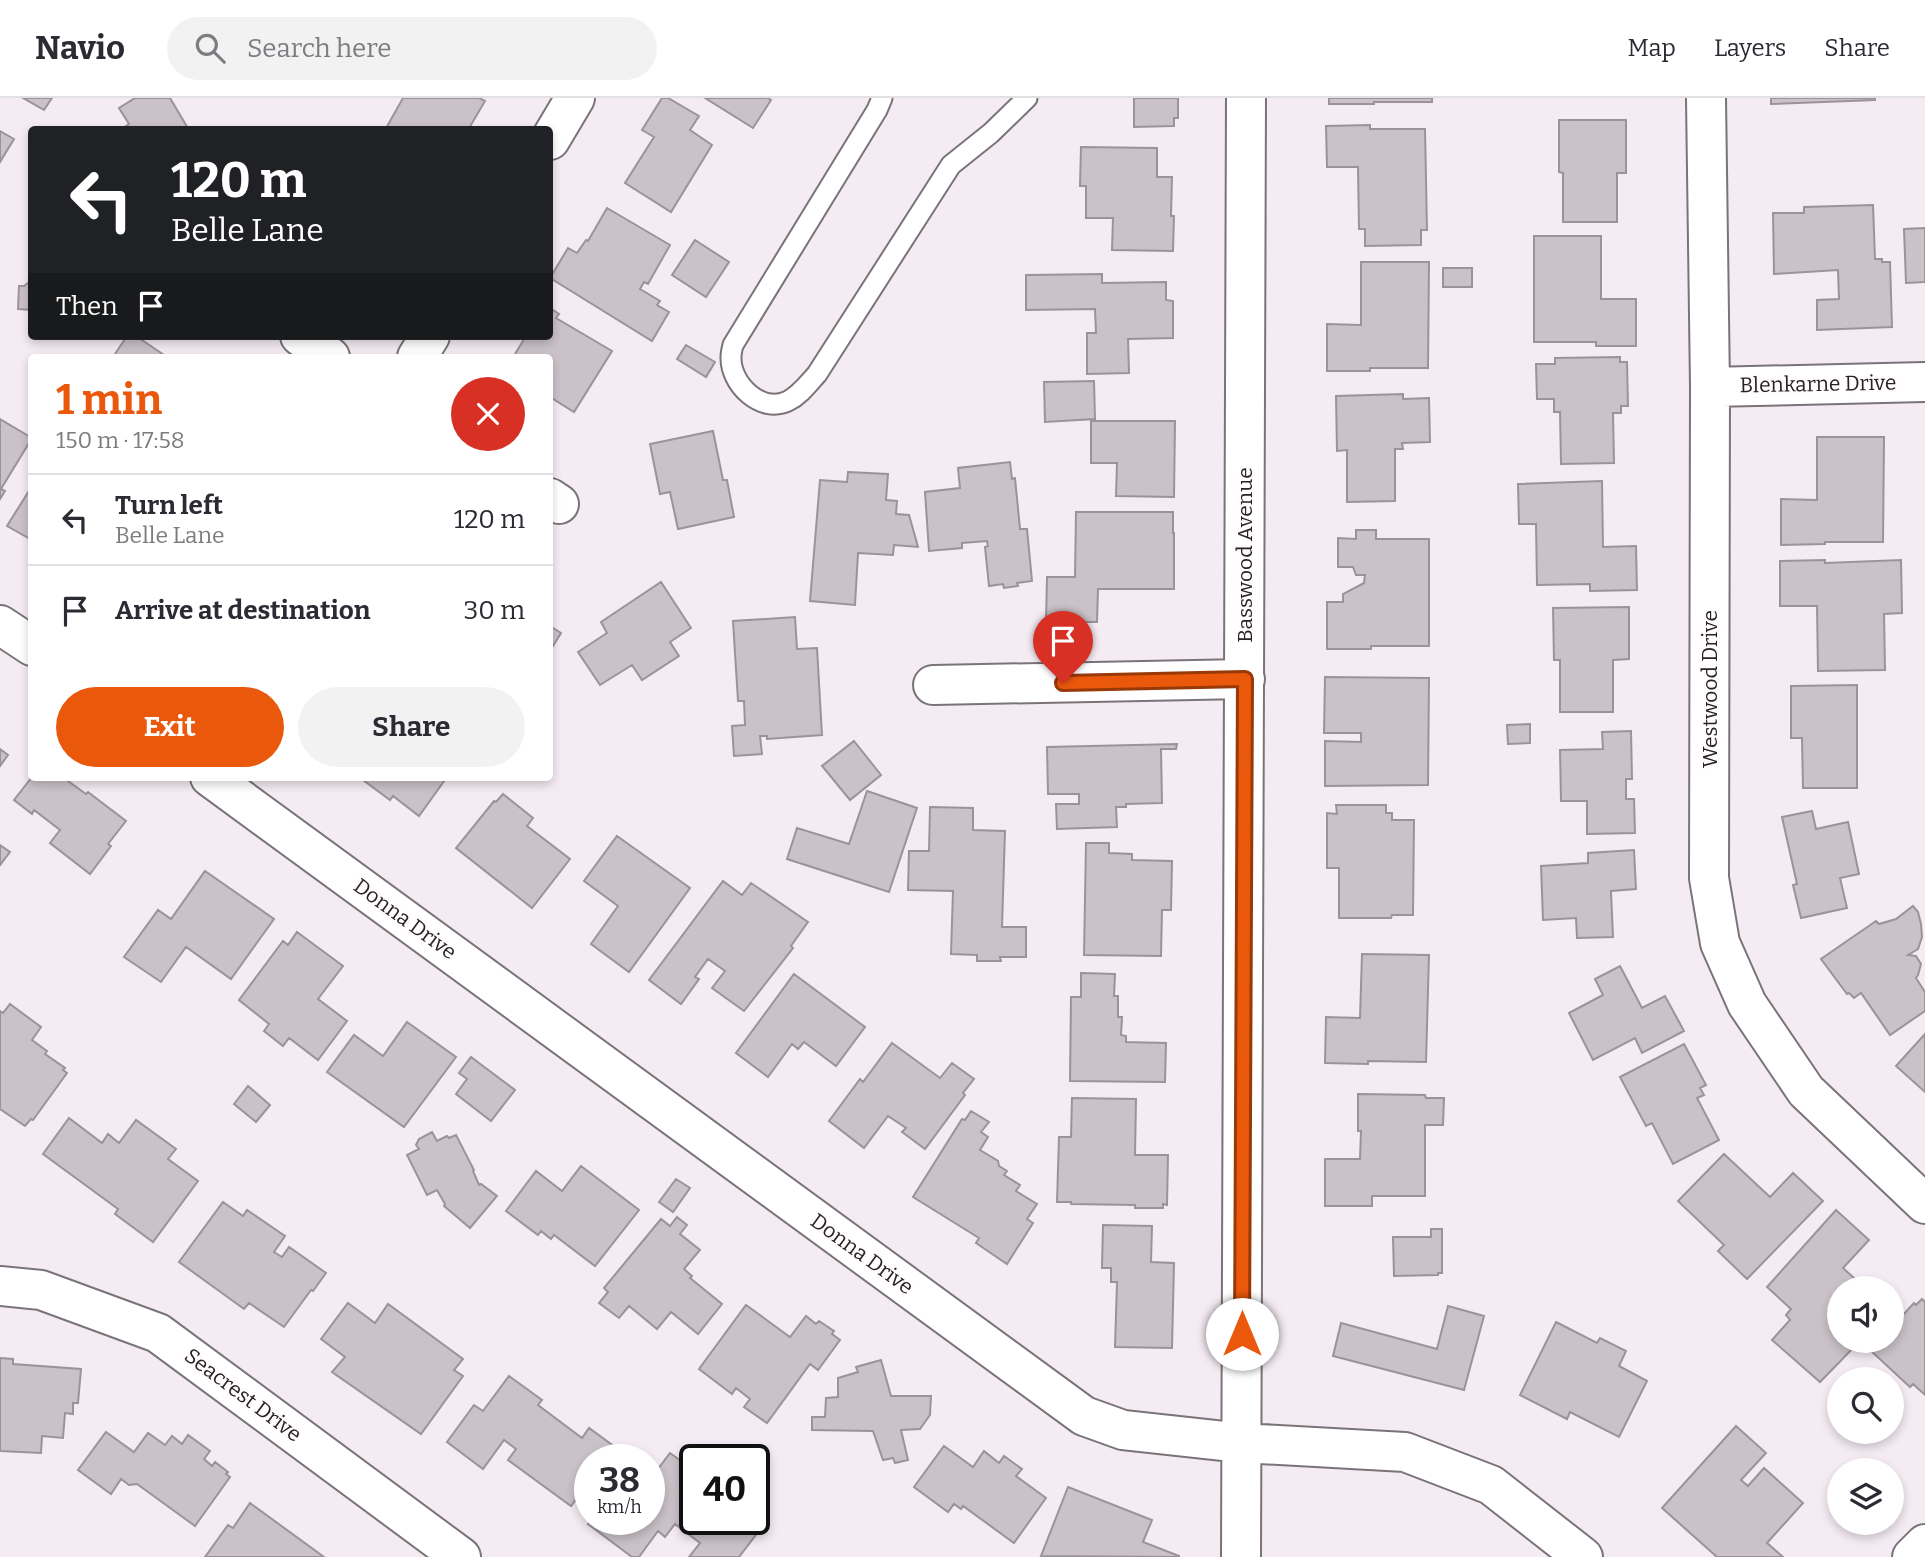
<!DOCTYPE html>
<meta charset="utf-8">
<style>
:root{--surface:#fff;--page:#f2f2f3;--text:#2b2b33;--muted:#7c7c81;--line:#e1e1e2;--accent:#ea580c}
body{margin:0;font-family:Bitter,serif;background:var(--page);color:var(--text);height:100vh;display:flex;flex-direction:column;font-size:26px;white-space:nowrap}
*{box-sizing:border-box;margin:0}
p{font-size:23px;color:var(--muted)}
.icon{flex:none;width:38px;height:38px;fill:none;stroke:currentColor;stroke-width:2;stroke-linecap:round;stroke-linejoin:round}
.map{position:relative;flex:1;overflow:hidden}
.panel{position:absolute;left:28px;top:256px;width:525px;height:427px;display:flex;flex-direction:column;background:var(--surface);border-radius:7px;box-shadow:0 4px 10px #0003}
.panel>*{flex:none}
.guide{position:absolute;left:28px;top:28px;width:525px;height:214px;border-radius:7px;box-shadow:0 4px 10px #0003;background:#202124;color:#fff;overflow:hidden}
.buttons{position:absolute;left:1827px;top:1178px;display:grid;gap:14px}
.buttons a{display:grid;place-items:center;width:77px;height:77px;border-radius:50%;background:var(--surface);box-shadow:0 4px 10px #0003;font-size:35px}
.speed{position:absolute;left:574px;top:1346px;display:flex;gap:14px;font-size:35px;font-weight:700;text-align:center}
.speed>*{display:grid;place-content:center;width:91px;height:91px;border-radius:50%;background:var(--surface);box-shadow:0 4px 10px #0003;line-height:1}
.speed small{font-size:18px;font-weight:400}
.speed .limit{border:4px solid #111;border-radius:10px;background:#fff;color:#111}
.pin{position:absolute;display:grid;place-items:center;width:60px;height:60px;color:#fff;margin:-72px -30px;border-radius:50% 50% 50% 0;rotate:-45deg;box-shadow:0 0 7px #0007}
.pin .icon{rotate:45deg}
.me{position:absolute;width:77px;margin:-38px;rotate:0deg;stroke-linejoin:round;filter:drop-shadow(0 0 5px #0008)}
.turn{display:flex;align-items:center;gap:24px;height:147px;padding:0 28px;font-size:32px}
.turn .icon{width:91px;height:91px;stroke-width:2.5}
.turn b{display:block;font-size:49px;line-height:60px}
.then{display:flex;align-items:center;height:66px;padding:0 28px;background:#0003;gap:14px;font-size:26px}
.round{display:grid;place-items:center;flex:none;width:74px;height:74px;border-radius:37px;background:var(--page)}
.overview{display:flex;align-items:center;justify-content:space-between;height:119px;padding:0 28px}
h1{font-size:42px;font-weight:700;line-height:52px;color:var(--accent)}
.cta{display:flex;gap:14px;margin-top:auto;padding:14px 28px}
.cta a{flex:1;height:80px;border-radius:42px;background:var(--accent);color:#fff;font-size:28px;font-weight:700;line-height:80px;text-align:center}
.cta a+a{background:var(--page);color:var(--text)}
ul{padding:0;list-style:none}
li{display:flex;align-items:center;gap:21px;height:91px;padding:0 28px;border-top:2px solid var(--line)}
li div{flex:1}
li b{display:block;font-size:26px}
li em{font-style:normal}
header{display:flex;align-items:center;gap:42px;box-sizing:border-box;height:98px;padding:0 35px;background:var(--surface);border-bottom:2px solid var(--line)}
header strong{font-size:33px}
nav{display:flex;gap:38px;margin-inline-start:auto;font-size:24px}
.search{width:490px;height:63px;background:var(--page);display:flex;align-items:center;gap:18px;box-sizing:border-box;padding:0 24px;border-radius:38px;color:var(--muted);font-size:26px}
.map>svg:first-child{display:block}
</style>
<header>
<strong>Navio</strong>
<div class="search"><svg class="icon" aria-label="search" viewBox="0 0 24 24"><circle cx="10" cy="10" r="6"/><path d="M15 15l6 6"/></svg>Search here</div>
<nav><a>Map</a><a>Layers</a><a>Share</a></nav>
</header>
<div class="map">
<svg width="1925" height="1459" viewBox="0 0 1925 1459">
<rect width="100%" height="100%" fill="#f5ecf3"/>
<!-- building -->
<path fill="#cac2c8" stroke="#9b9399" stroke-width="2" d="M23 0H52L44 12Z
M135 0H170L189 32H120L129 26 119 10Z
M403 0H479L485 3 468 32H385Z
M662 0H668L699 18 690 32 712 47 671 114 625 85 654 39 642 32Z
M705 0H768L771 2 753 30Z
M1134 0H1178V20H1174V28L1134 29Z
M1329 0H1432V4H1374V6H1329Z
M1771 0H1875V2L1771 6Z
M1559 22H1626V75H1617V124H1563V75L1559 74Z
M1370 27V31H1425L1427 132H1421V147L1365 148V131H1359L1358 69H1327L1326 28Z
M0 33 14 41 0 64Z
M1081 49 1157 50V79H1172L1171 118H1174L1173 153 1112 152 1113 120H1086V88H1080Z
M1873 107 1875 161H1882V164H1890L1892 229 1817 232V202L1839 201 1838 172 1774 176 1773 115H1804V109Z
M607 110 670 147 648 186 644 184 640 191 660 203 657 207 669 214 652 243 550 180 568 150 577 155 586 142 588 143Z
M1925 130V184L1906 185 1904 131Z
M1534 138H1601V201H1636V248H1596V244H1534Z
M695 142 729 164 706 199 672 177Z
M1361 164H1429L1428 270H1370V273H1327V226L1361 227Z
M1443 170H1472V189H1443Z
M1102 176V185L1166 184V202L1173 203V240L1128 241 1129 275 1087 276V235H1096L1095 211 1026 212V177Z
M32 182V212L18 211 19 188H24Z
M550 210 559 216 556 220 612 253 574 314 550 299V259H519L515 256 526 238H550Z
M127 238H133L138 241 139 240 167 259H113Z
M686 247 715 264 706 279 677 261Z
M1620 259V264H1627L1628 308H1621V315H1613L1614 365 1561 366 1560 314H1554V301H1537L1536 266H1555V260Z
M1094 283 1095 321 1045 324 1044 284Z
M1403 296V301L1429 300 1430 344 1402 345 1403 351H1395V403L1347 404V352L1337 353 1336 298Z
M0 321 32 340 1 391 5 393 0 401Z
M1091 323H1175L1174 399 1116 398 1117 365H1091Z
M713 333 723 382H727L734 419 678 431 670 394 660 396 650 346Z
M1817 339H1884L1883 444H1825V446L1781 447V401L1817 402Z
M1010 364 1012 381 1015 380 1020 431H1027L1032 483 1017 485 1018 488 1004 490 1003 486 989 488 985 449 988 448 987 443 962 445V450L929 453 925 394 960 390 958 370Z
M848 374 888 376 886 402 897 403 896 416 909 417 918 449 894 447 893 457 858 455 855 507 810 503 820 382 847 384Z
M1602 383 1603 449 1636 448 1637 492 1590 493V486L1537 487 1536 426H1519L1518 386Z
M32 388V442L7 428Z
M1076 414H1173V435H1174V491H1098L1097 524H1046L1047 479H1075Z
M1356 432H1376V441H1429V548H1371V551H1327V504H1343V496L1364 485 1365 477H1356L1353 469H1338V440L1356 441Z
M1825 462V465L1901 462 1902 515 1884 516 1885 572 1818 573 1817 508H1780V463Z
M661 484 691 530 670 544 679 558 642 582 632 567 600 587 578 554 607 535 601 524Z
M1629 509V561L1613 562V614H1560V562H1554L1553 510Z
M795 519 797 551 817 550 822 637 767 641V638H760L762 656 734 658 732 628 745 627 744 603H738L733 523Z
M550 528 561 535 550 553Z
M1325 579 1429 580 1428 687 1325 688V643L1361 644V635H1324Z
M1857 587V690H1803L1802 640H1791V588Z
M1530 626V645L1508 646 1507 627Z
M1631 633 1632 681H1626V701H1634L1635 735 1587 736V703H1561L1560 652 1603 651 1602 634Z
M854 643 881 677 850 702 822 668Z
M1177 646 1176 651H1161L1162 705 1126 706V709H1116L1117 729 1057 731 1056 706H1079V696H1048L1047 649Z
M0 651 8 657 0 668Z
M32 679H68L70 681 68 683 86 696 88 694 126 723 108 746 111 748 90 776 50 745 60 732 34 712 32 716 14 702Z
M359 679H447L419 718 393 698 390 702Z
M867 693 917 710 889 794 787 761 797 730 849 746Z
M503 696 533 720 527 728 570 761 532 810 456 750 494 703 496 704Z
M1336 707H1386V715H1392V722H1414L1413 817H1392L1391 820H1339V770H1327V715L1337 716Z
M930 709 973 710V732L1005 733 1002 829H1026V859H1000L1001 863H977V857L951 856 953 793 908 792 909 753H929Z
M1812 713 1816 731 1848 724 1859 776 1840 780 1847 810 1801 820 1793 787 1797 786 1782 719Z
M617 738 690 790 629 874 591 846 618 808 584 783Z
M1086 745H1109V755L1132 756V762L1172 763 1171 812H1162L1161 858 1084 857Z
M0 747 10 754 0 767Z
M1634 752 1636 791 1611 793 1613 839 1577 840 1576 820 1543 822 1541 768 1588 765V755Z
M205 773 274 821 231 881 186 849 161 884 124 859 158 812 171 821Z
M723 783 742 797 751 785 808 824 791 848 793 850 744 913 712 890 725 873 708 861 695 879 699 881 681 906 649 882Z
M1913 808 1918 814 1921 826 1922 839 1918 851 1908 857 1916 858 1921 866 1918 877 1916 880 1925 894V913L1890 937 1861 895 1854 900 1849 895 1847 896 1821 861 1876 823 1879 826 1896 821Z
M297 834 343 868 318 901 347 923 318 962 289 940 283 948 264 933 269 926 239 902 283 843 288 847Z
M1362 856 1429 857 1426 964 1368 963V966L1325 965 1326 919 1360 920Z
M1620 868 1642 910 1665 898 1684 933 1642 955 1635 940 1593 962 1569 915 1603 897 1595 881Z
M1081 875 1115 876 1114 898H1118V919H1122L1121 937 1126 938V944L1166 945 1165 984 1070 983 1071 899H1081Z
M794 876 865 929 836 968 804 944 798 951 792 946 768 979 736 955Z
M10 906 41 929 32 942 47 953 45 956 65 970 63 972 67 975 33 1022 31 1021 25 1028 0 1011V913L3 915Z
M407 924 456 959 404 1029 327 974 354 937 383 958Z
M1925 936V994L1896 968Z
M892 945 940 980 952 965 974 981 963 995 965 997 925 1051 902 1034 906 1030 888 1018 864 1050 829 1023 860 981 863 984Z
M1684 946 1706 987 1700 990 1704 997 1697 1000 1719 1042 1673 1066 1652 1025 1646 1028 1620 979Z
M471 959 515 992 491 1023 456 996 467 981 459 975Z
M248 988 270 1007 256 1024 234 1006Z
M1358 996 1425 997 1426 1000H1444L1443 1027H1425V1098H1372V1108H1325V1061H1360L1361 1033H1358Z
M1072 1000 1136 1001 1135 1057H1168L1167 1107 1163 1106V1110H1135V1107L1071 1106V1104H1057L1059 1039H1071Z
M971 1013 989 1024 981 1034 988 1039 980 1052 998 1063 999 1068 1007 1073 1004 1077 1020 1087 1016 1093 1037 1106 1027 1121 1033 1125 1007 1166 976 1145 979 1140 913 1099 962 1021 965 1022Z
M69 1020 102 1045 108 1036 119 1045 136 1022 176 1051 168 1061 198 1083 153 1144 115 1116 118 1111 43 1056Z
M432 1034 437 1043 447 1038 449 1040 456 1037 474 1072 473 1073 479 1087 481 1086 497 1098 470 1130 444 1108 445 1106 437 1092 427 1097 407 1057 419 1051 416 1047 419 1041Z
M1724 1056 1770 1099 1793 1075 1823 1103 1747 1181 1718 1153 1724 1147 1678 1103Z
M581 1068 639 1112 595 1168 554 1137 551 1141 541 1133 538 1137 506 1113 536 1073 562 1093Z
M676 1081 690 1090 673 1114 659 1104Z
M223 1104 243 1118 247 1112 285 1138 274 1154 282 1159 289 1149 326 1175 313 1193 311 1192 284 1229 249 1205 244 1211 179 1164Z
M1836 1112 1869 1142 1843 1170 1865 1190H1839V1242H1861L1820 1284 1772 1242 1790 1222 1786 1217 1791 1211 1767 1189Z
M677 1119 687 1127 680 1136 700 1152 684 1171 692 1178 690 1180 722 1206 698 1236 671 1214 657 1231 629 1208 619 1220 599 1205 608 1194 604 1190 661 1121 670 1128Z
M1103 1127 1152 1128 1151 1164 1174 1165 1172 1250 1115 1249 1117 1184H1111V1170H1102Z
M1431 1131H1442V1175H1438V1177L1394 1178 1393 1139H1431Z
M1922 1201 1925 1204V1297L1913 1286 1910 1289 1870 1252 1879 1242H1892V1229L1914 1205 1916 1207Z
M348 1205 375 1225 388 1206 463 1261 454 1272 463 1278 421 1336 332 1274 345 1259 321 1241Z
M746 1207 790 1239 806 1218 816 1226 819 1223 834 1233 832 1236 840 1242 818 1272 810 1266 767 1325 744 1309 750 1301 736 1290 732 1296 699 1271Z
M1448 1208 1484 1218 1464 1292 1333 1258 1341 1225 1437 1251Z
M1556 1224 1597 1245 1600 1240 1626 1253 1619 1268 1647 1283 1619 1339 1570 1314 1567 1321 1520 1297Z
M0 1260 13 1261V1266L81 1271 78 1305H73V1316L65 1315 63 1340 42 1338 41 1355 0 1353Z
M881 1262 891 1298H931L930 1317 920 1331 901 1332 908 1362 895 1365 893 1360 883 1362 873 1333 812 1332V1319H825L826 1300 838 1299V1280L858 1274 856 1269Z
M509 1278 542 1302 538 1307 582 1340 589 1330 615 1349 605 1362H590V1383L571 1408 508 1362 516 1351 504 1342 483 1371 447 1344 474 1307 483 1313Z
M1736 1328 1766 1355 1741 1382 1748 1388 1764 1370 1803 1405 1767 1445 1783 1459H1717L1662 1410Z
M106 1334 134 1354 148 1335 165 1347 172 1338 182 1346 188 1337 210 1353 204 1361 212 1368 215 1364 228 1374 226 1376 230 1379 195 1428 137 1386 129 1387 121 1381 111 1396 78 1372Z
M944 1348 973 1369 984 1353 999 1365 1004 1358 1022 1371 1016 1378 1046 1400 1014 1445 963 1408 961 1411 954 1406 948 1414 914 1389Z
M670 1355 695 1373V1421H754V1417L765 1425 739 1459H689L700 1445 675 1426 665 1439 658 1433 639 1459H632L588 1426 592 1421H649V1371L655 1375Z
M1068 1389 1152 1422 1143 1444 1179 1458V1459L1041 1458Z
M250 1405 324 1459H205L228 1427 233 1430Z"/>
<g fill="none" stroke-linecap="round" stroke-linejoin="round">
<!-- lane casing -->
<g stroke="#7a7379" stroke-width="23">
<path id="lane" d="M882 0 877 12 733 247C732 251 731 255 731 259 730 286 761 316 788 303 800 297 808 286 817 276L951 67 991 35 1027 0"/>
</g>
<!-- street casing -->
<g stroke="#7a7379" stroke-width="42">
<path id="street" d="M1706 0 1710 289 1709 780 1720 845 1747 906 1806 993 1925 1106
M550 42 575 0
M300 238 330 259
M417 259 430 238
M1710 289 1925 284
M550 400 559 406
M933 587 1245 581
M0 1188 41 1192 158 1235 461 1459
M1912 1459 1925 1446"/>
</g>
<!-- secondary casing -->
<g stroke="#7a7379" stroke-width="42">
<path id="secondary" d="M0 527 32 548
M210 679 1084 1318 1123 1332 1242 1345 1405 1354 1491 1387 1583 1459
M1241 1459 1246 0"/>
</g>
<!-- lane -->
<use href="#lane" stroke="#fff" stroke-width="19"/>
<!-- street -->
<use href="#street" stroke="#fff" stroke-width="38"/>
<!-- secondary -->
<use href="#secondary" stroke="#fff" stroke-width="38"/>
</g>
<g fill="none" stroke-linecap="round" stroke-linejoin="round">
<!-- route casing -->
<g stroke="#983908" stroke-width="18">
<path id="route" d="M1063 585 1245 581 1242 1236"/>
</g>
<!-- route -->
<use href="#route" stroke="#ea580c" stroke-width="12"/>
</g>
<g text-anchor="middle" dominant-baseline="central" stroke-width="5" stroke-linejoin="round" paint-order="stroke">
<!-- street labels -->
<g font-size="21" fill="#262325" stroke="#fffbfe">
<text transform="translate(1818 286) rotate(-1)">Blenkarne Drive</text>
<text transform="translate(1245 457) rotate(-90)">Basswood Avenue</text>
<text transform="translate(1710 591) rotate(-90)">Westwood Drive</text>
<text transform="translate(405 821) rotate(36)">Donna Drive</text>
<text transform="translate(862 1156) rotate(36)">Donna Drive</text>
<text transform="translate(243 1297) rotate(37)">Seacrest Drive</text>
</g>
</g>
</svg>
<div class="buttons">
<a><svg class="icon" aria-label="sound" viewBox="0 0 24 24"><path d="M4 9h4l5-4v14l-5-4H4zM17 9q2 3 0 6"/></svg></a>
<a><svg class="icon" aria-label="search" viewBox="0 0 24 24"><circle cx="10" cy="10" r="6"/><path d="M15 15l6 6"/></svg></a>
<a><svg class="icon" aria-label="layers" viewBox="0 0 24 24"><path d="M12 4l9 5-9 5-9-5zM3 14l9 5 9-5"/></svg></a>
</div>
<div class="speed"><div>38<small>km/h</small></div><div class="limit">40</div></div>
<div class="pin" style="left:1063px;top:585px;background:#d93025"><svg class="icon" aria-label="arrive" viewBox="0 0 24 24"><path d="M6 21V4h12l-3 4 3 4H6"/></svg></div>
<svg class="me" style="left:1242px;top:1236px" viewBox="-20 -20 40 40"><circle r="19" fill="#fff"/><path d="M0-13L10 11 0 6-10 11z" fill="#ea580c"/></svg>
<div class="guide">
<div class="turn"><svg class="icon" aria-label="left" viewBox="0 0 24 24"><path d="M17 20v-9H6M10 6l-5 5 5 5"/></svg><div><b>120 m</b>Belle Lane</div></div>
<div class="then">Then<svg class="icon" aria-label="arrive" viewBox="0 0 24 24"><path d="M6 21V4h12l-3 4 3 4H6"/></svg></div>
</div>
<section class="panel">
<div class="overview"><div><h1>1 min</h1><p>150 m · 17:58</p></div><a class="round" style="background:#d93025;color:#fff"><svg class="icon" aria-label="close" viewBox="0 0 24 24"><path d="M6 6l12 12M18 6L6 18"/></svg></a></div>
<ul>
<li><svg class="icon" aria-label="left" viewBox="0 0 24 24"><path d="M17 20v-9H6M10 6l-5 5 5 5"/></svg><div><b>Turn left</b><p>Belle Lane</p></div><em>120 m</em></li>
<li><svg class="icon" aria-label="arrive" viewBox="0 0 24 24"><path d="M6 21V4h12l-3 4 3 4H6"/></svg><div><b>Arrive at destination</b></div><em>30 m</em></li>
</ul>
<div class="cta"><a>Exit</a><a>Share</a></div>
</section>
</div>
